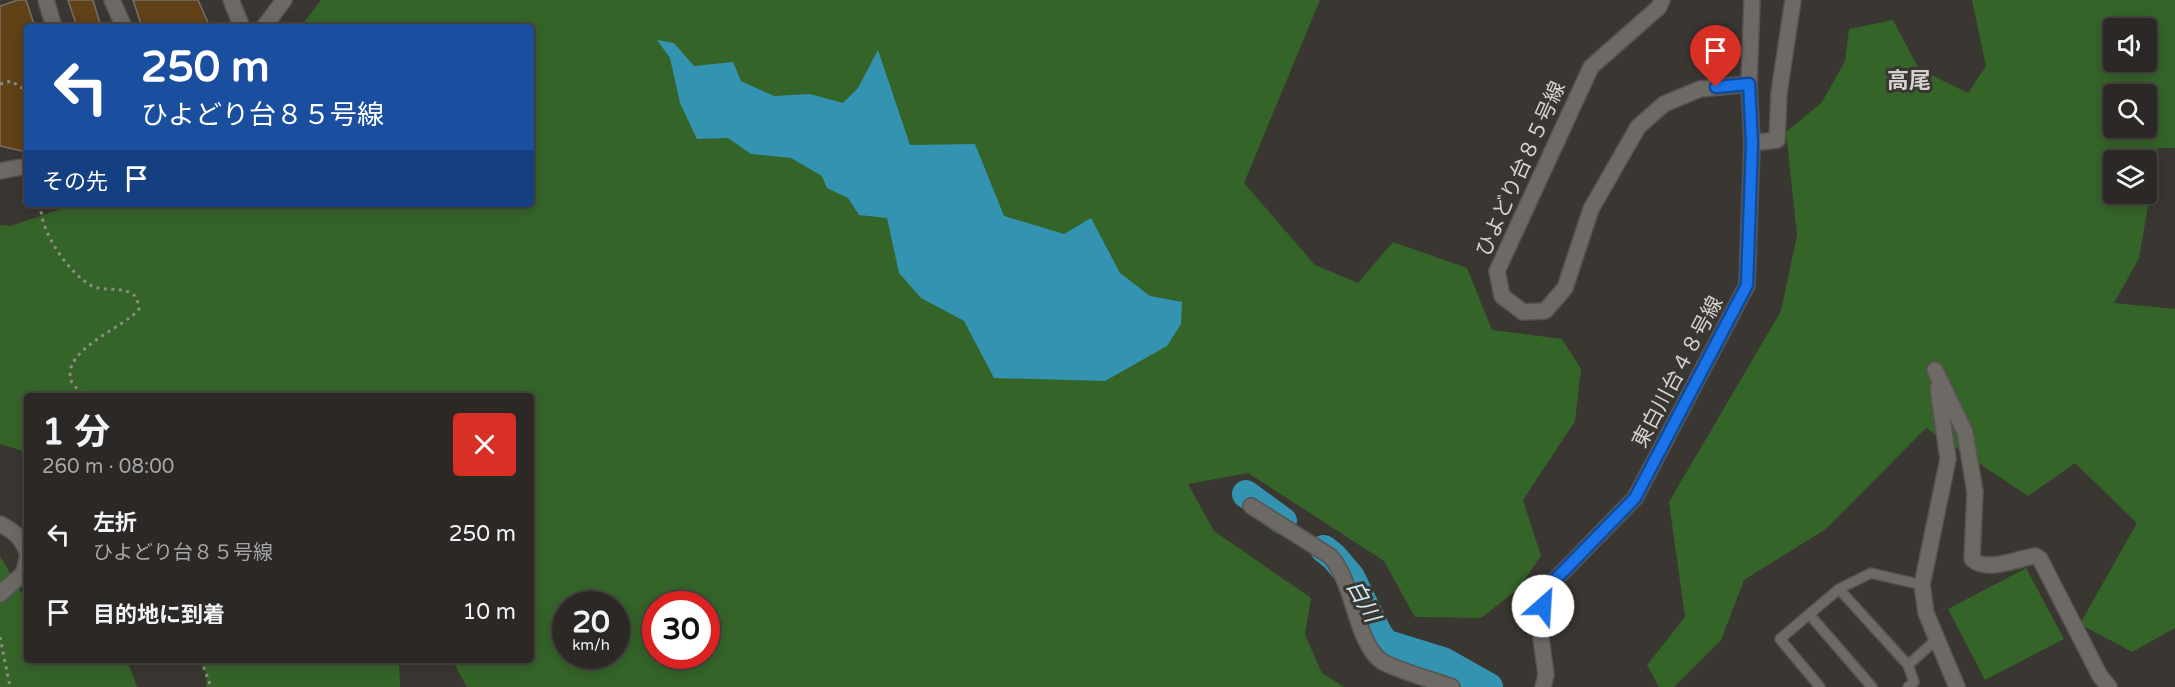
<!DOCTYPE html>
<html lang="ja">
<meta charset="utf-8">
<style>
:root{--surface:#2c2825;--page:#34302d;--text:#f1f3f6;--muted:#a6a6a7;--line:#484442}
body{margin:0;font-family:"Varela Round","Noto Sans JP",sans-serif;background:var(--page);color:var(--text);height:100vh;display:flex;flex-direction:column;font-size:22px;white-space:nowrap}
*{box-sizing:border-box;margin:0}
p{font-size:20px;color:var(--muted)}
.icon{flex:none;width:33px;height:33px;fill:none;stroke:currentColor;stroke-width:2;stroke-linecap:round;stroke-linejoin:round}
.map{position:relative;flex:1;overflow:hidden}
.panel{position:absolute;left:24px;top:393px;width:510px;height:270px;display:flex;flex-direction:column;background:var(--surface);border-radius:6px;box-shadow:0 3px 15px #0003,0 0 0 2px var(--line)}
.panel>*{flex:none}
.top-card{position:absolute;left:24px;top:24px;width:510px;height:183px;border-radius:6px;box-shadow:0 3px 15px #0003,0 0 0 2px var(--line);background:#1a4fa0;color:#fff;overflow:hidden}
.controls{position:absolute;left:2103px;top:18px;display:grid;gap:12px}
.controls a{display:grid;place-items:center;width:54px;height:54px;border-radius:6px;background:var(--surface);box-shadow:0 3px 15px #0003,0 0 0 2px var(--line);font-size:30px}
.speed{position:absolute;left:552px;top:591px;display:flex;gap:12px;font-size:30px;font-weight:700;text-align:center}
.speed>*{display:grid;place-content:center;width:78px;height:78px;border-radius:50%;background:var(--surface);box-shadow:0 3px 15px #0003,0 0 0 2px var(--line);line-height:1}
.speed small{font-size:15px;font-weight:400}
.speed .limit{border:9px solid #d22;background:#fff;color:#111}
.pin{position:absolute;display:grid;place-items:center;width:51px;height:51px;color:#fff;margin:-62px -26px;border-radius:50% 50% 50% 0;rotate:-45deg;box-shadow:0 0 6px #0007}
.pin .icon{rotate:45deg}
.me{position:absolute;width:66px;margin:-33px;rotate:26deg;stroke-linejoin:round;filter:drop-shadow(0 0 4px #0008)}
.turn{display:flex;align-items:center;gap:21px;height:126px;padding:0 18px;font-size:27px}
.turn .icon{width:78px;height:78px;stroke-width:2.5}
.turn b{display:block;font-size:42px;line-height:51px}
.then{display:flex;align-items:center;height:57px;padding:0 18px;background:#0003;gap:12px;font-size:22px}
.round{display:grid;place-items:center;flex:none;width:63px;height:63px;border-radius:6px;background:var(--page)}
.overview{display:flex;align-items:center;justify-content:space-between;height:102px;padding:0 18px}
h1{font-size:36px;font-weight:700;line-height:45px}
ul{padding:0;list-style:none}
li{display:flex;align-items:center;gap:18px;height:78px;padding:0 18px}
li div{flex:1}
li b{display:block;font-size:22px}
li em{font-style:normal}
.map>svg:first-child{display:block}
</style>
<div class="map">
<svg width="2175" height="687" viewBox="0 0 2175 687">
<rect width="100%" height="100%" fill="#3a3631"/>
<!-- green -->
<path fill="#356429" fill-rule="evenodd" d="M321 0H1320L1244 183 1315 265 1358 283 1393 242 1467 268 1492 330 1562 339 1581 369 1575 421 1523 500 1541 556 1518 589 1481 618 1415 617 1384 561 1248 473 1188 484 1214 531 1311 598 1305 635 1322 673 1344 687H467L452 660H531V396H27V452L0 444V225L11 226 64 208 68 204H531V27H300ZM566 604H616V656H566ZM656 604H706V656H656Z
M1972 0H2175V148H2158L2139 258 2114 303 2175 309V628L2132 652 2080 624 2137 523 2075 463 2028 496 1926 428 1826 529 1744 580 1721 640 1674 687H1659L1647 665 1685 617 1669 502 1781 311 1797 235 1786 132 1822 102 1845 61 1849 29 1893 20 1919 69 1968 93 1986 66ZM2114 28H2146V62H2114ZM2114 94H2146V128H2114ZM2114 160H2146V194H2114Z
M0 556 22 594 27 590V660H127L137 687H0Z
M2026 568 2064 639 1985 680 1948 609Z
M199 660H399L400 687H206L207 675Z"/>
<!-- water -->
<path fill="#3393b0" d="M657 40 674 43 694 66 733 62 741 81 774 96 810 94 843 103 858 88 878 50 910 145 975 144 1004 216 1064 234 1091 218 1120 273 1150 296 1182 302 1181 324 1167 346 1105 381 994 378 964 321 921 298 899 273 887 218 859 215 848 198 827 188 822 176 791 158 751 154 728 138 697 139 680 103 670 58Z"/>
<g fill="none" stroke-linecap="round" stroke-linejoin="round">
<!-- river -->
<path stroke="#3393b0" stroke-width="28" d="M1246 494 1283 521
M1324 549 1334 557 1351 577 1378 633 1385 643 1443 661 1489 687"/>
</g>
<!-- building -->
<path fill="#614116" stroke="#746f6a" stroke-width="1.5" d="M18 0H26L35 27H27V152L0 146V6Z
M68 0H93L101 27H77Z
M133 0H198L210 27H142Z"/>
<g fill="none" stroke-linecap="round" stroke-linejoin="round">
<!-- service casing -->
<g stroke="#575350" stroke-width="12">
<path id="service" d="M1839 589 1908 665 1914 682 1908 687
M1809 614 1872 687
M1908 665 1937 639
M1820 687 1780 639 1839 589 1871 573 1922 585"/>
</g>
<!-- minor casing -->
<g stroke="#575350" stroke-width="18">
<path id="minor" d="M46 0 54 27
M112 0 124 27
M231 0 242 27
M1662 0 1659 7 1591 67 1497 271 1502 296 1523 312 1545 311 1565 288 1591 209 1638 127 1664 104 1700 89 1749 84
M264 27 284 0
M1752 143 1777 140 1779 93 1793 0
M0 171 27 166
M1935 370 1965 432 1975 492 1972 559C1986 573 2016 559 2035 556L2040 559 2100 676 2109 687
M1938 388 1948 459 1922 585 1926 613 1957 687
M1251 506 1330 556C1354 581 1356 646 1383 662 1404 673 1430 679 1452 687
M1543 687 1546 675 1539 623 1546 589 1635 498 1747 285 1752 143 1749 84 1752 0"/>
</g>
<!-- tertiary casing -->
<g stroke="#575350" stroke-width="18">
<path id="tertiary" d="M0 524C14 531 21 537 27 552
M0 594 24 573 27 558"/>
</g>
<!-- path -->
<path stroke="#8e8b87" stroke-width="3" stroke-dasharray="3 4.5" stroke-linecap="butt" d="M0 84 11 81 27 91
M41 204C38 229 70 276 94 287 105 291 119 287 131 293 137 296 138 302 139 309 125 328 58 350 72 383 75 388 82 392 86 396
M0 637 10 687
M201 660 211 687"/>
<!-- service -->
<use href="#service" stroke="#6d6964" stroke-width="9"/>
<!-- minor -->
<use href="#minor" stroke="#6d6964" stroke-width="15"/>
<!-- tertiary -->
<use href="#tertiary" stroke="#6d6964" stroke-width="15"/>
</g>
<g fill="none" stroke-linecap="round" stroke-linejoin="round">
<!-- route casing -->
<g stroke="#114b97" stroke-width="15">
<path id="route" d="M1543 606 1546 589 1635 498 1747 285 1752 143 1749 84 1716 87"/>
</g>
<!-- route -->
<use href="#route" stroke="#1a73e8" stroke-width="10"/>
</g>
<g text-anchor="middle" dominant-baseline="central" stroke-width="6" stroke-linejoin="round" paint-order="stroke">
<!-- street labels -->
<g font-size="21" fill="#d5d2cf" stroke="#3a3631">
<text transform="translate(1521 169) rotate(-66)">ひよどり台８５号線</text>
<text transform="translate(1678 372) rotate(-62)">東白川台４８号線</text>
</g>
<!-- neighbourhood labels -->
<g font-size="22" font-weight="bold" fill="#d5d2cf" stroke="#3a3631">
<text x="1909" y="81">高尾</text>
</g>
<!-- water labels -->
<g font-size="22" font-style="italic" fill="#cfe9f2" stroke="#3a3631">
<text transform="translate(1363 601) rotate(61)">白川</text>
</g>
</g>
</svg>
<div class="controls">
<a><svg class="icon" aria-label="sound" viewBox="0 0 24 24"><path d="M4 9h4l5-4v14l-5-4H4zM17 9q2 3 0 6"/></svg></a>
<a><svg class="icon" aria-label="search" viewBox="0 0 24 24"><circle cx="10" cy="10" r="6"/><path d="M15 15l6 6"/></svg></a>
<a><svg class="icon" aria-label="layers" viewBox="0 0 24 24"><path d="M12 4l9 5-9 5-9-5zM3 14l9 5 9-5"/></svg></a>
</div>
<div class="speed"><div>20<small>km/h</small></div><div class="limit">30</div></div>
<div class="pin" style="left:1716px;top:87px;background:#d93025"><svg class="icon" aria-label="arrive" viewBox="0 0 24 24"><path d="M6 21V4h12l-3 4 3 4H6"/></svg></div>
<svg class="me" style="left:1543px;top:606px" viewBox="-20 -20 40 40"><circle r="19" fill="#fff"/><path d="M0-13L10 11 0 6-10 11z" fill="#1a73e8"/></svg>
<div class="top-card">
<div class="turn"><svg class="icon" aria-label="left" viewBox="0 0 24 24"><path d="M17 20v-9H6M10 6l-5 5 5 5"/></svg><div><b>250 m</b>ひよどり台８５号線</div></div>
<div class="then">その先<svg class="icon" aria-label="arrive" viewBox="0 0 24 24"><path d="M6 21V4h12l-3 4 3 4H6"/></svg></div>
</div>
<section class="panel">
<div class="overview"><div><h1>1 分</h1><p>260 m · 08:00</p></div><a class="round" style="background:#d93025;color:#fff"><svg class="icon" aria-label="close" viewBox="0 0 24 24"><path d="M6 6l12 12M18 6L6 18"/></svg></a></div>
<ul>
<li><svg class="icon" aria-label="left" viewBox="0 0 24 24"><path d="M17 20v-9H6M10 6l-5 5 5 5"/></svg><div><b>左折</b><p>ひよどり台８５号線</p></div><em>250 m</em></li>
<li><svg class="icon" aria-label="arrive" viewBox="0 0 24 24"><path d="M6 21V4h12l-3 4 3 4H6"/></svg><div><b>目的地に到着</b></div><em>10 m</em></li>
</ul>
</section>
</div>
